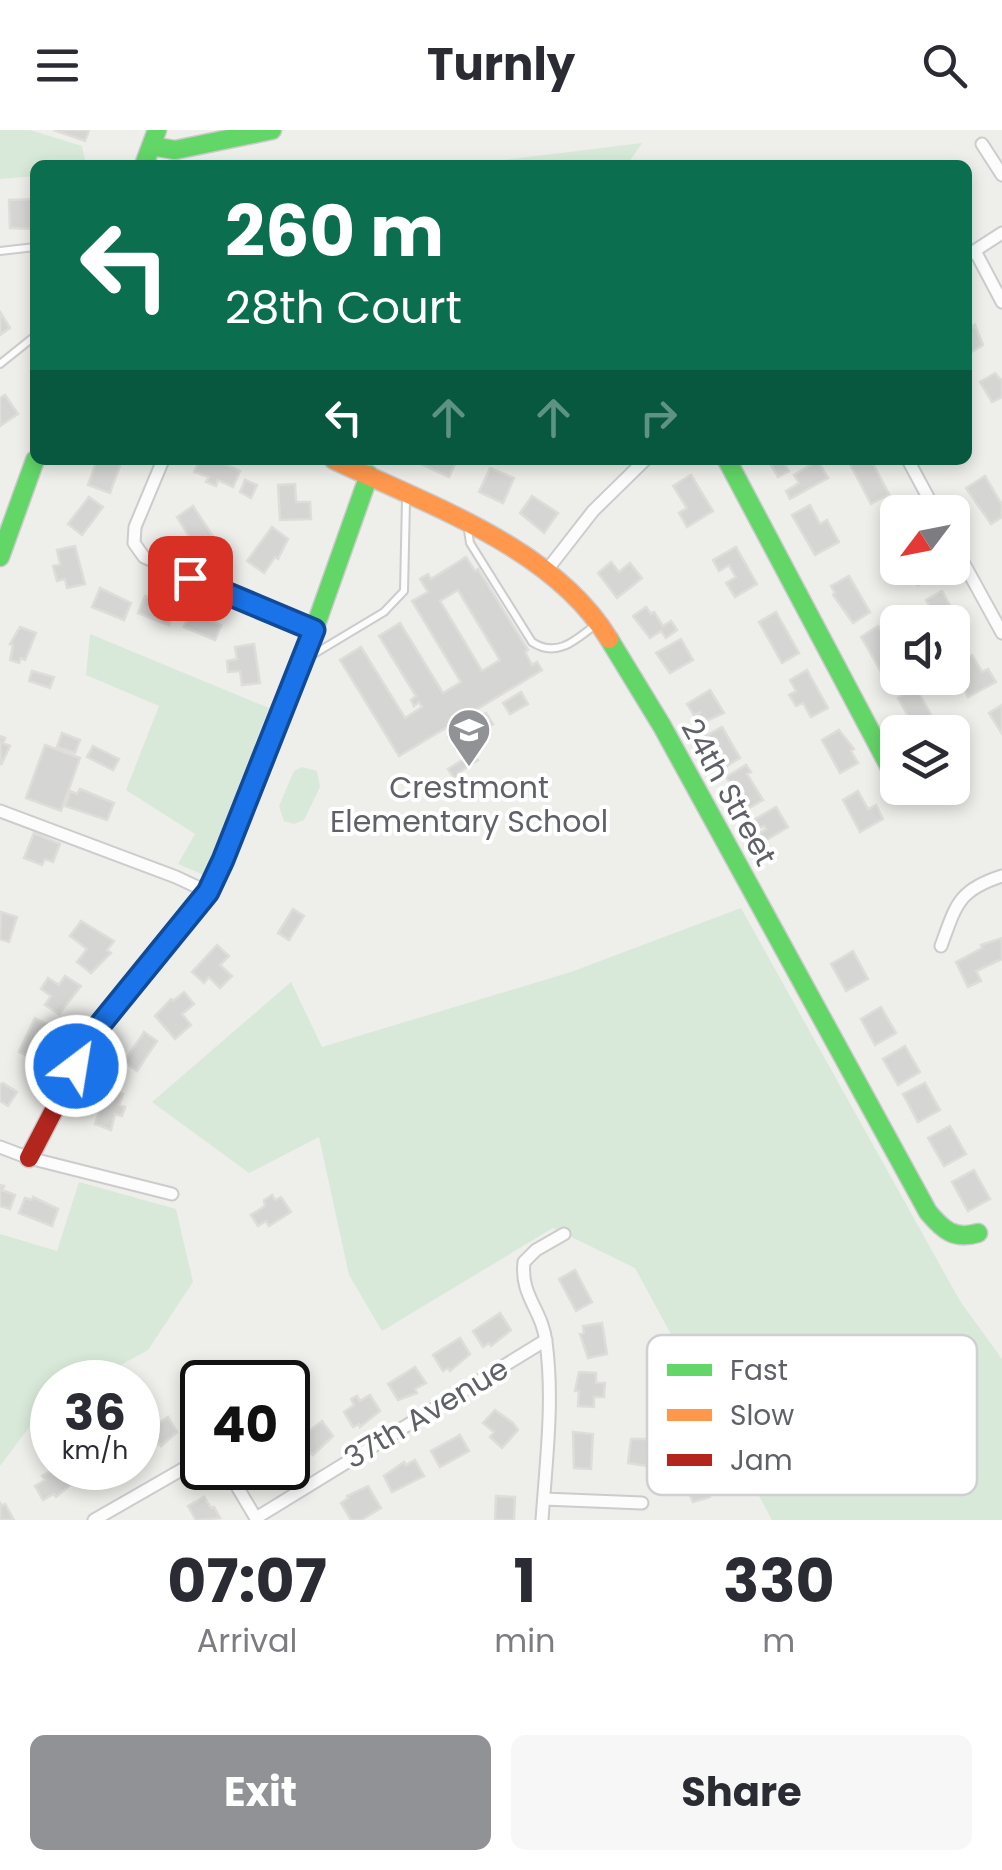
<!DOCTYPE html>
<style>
:root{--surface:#fff;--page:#f7f7f7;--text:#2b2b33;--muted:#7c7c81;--accent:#919295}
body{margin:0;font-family:Poppins,sans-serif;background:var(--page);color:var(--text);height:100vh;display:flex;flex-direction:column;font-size:38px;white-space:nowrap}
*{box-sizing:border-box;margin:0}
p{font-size:32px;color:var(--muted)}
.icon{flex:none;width:55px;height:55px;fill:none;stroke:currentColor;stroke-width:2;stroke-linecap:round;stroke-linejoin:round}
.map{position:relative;height:1390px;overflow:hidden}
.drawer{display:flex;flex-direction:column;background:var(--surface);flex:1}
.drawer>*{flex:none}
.top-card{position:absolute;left:30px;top:30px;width:942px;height:305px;border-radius:15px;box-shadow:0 5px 15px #0003;background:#0b6e4f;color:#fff;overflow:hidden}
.needle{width:65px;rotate:238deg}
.buttons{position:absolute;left:880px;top:365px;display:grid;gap:20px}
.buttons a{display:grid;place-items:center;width:90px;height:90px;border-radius:15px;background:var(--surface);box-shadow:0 5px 15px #0003;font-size:50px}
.speed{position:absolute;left:30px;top:1230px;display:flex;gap:20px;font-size:50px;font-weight:700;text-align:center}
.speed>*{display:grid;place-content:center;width:130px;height:130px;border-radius:50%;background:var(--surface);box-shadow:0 5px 15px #0003;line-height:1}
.speed small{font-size:25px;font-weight:400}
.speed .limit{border:5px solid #111;border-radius:15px;background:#fff;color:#111}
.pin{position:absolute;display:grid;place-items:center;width:85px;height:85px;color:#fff;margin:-42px;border-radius:20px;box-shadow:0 5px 15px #0006}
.me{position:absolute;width:110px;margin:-55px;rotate:31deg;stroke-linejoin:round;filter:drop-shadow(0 0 8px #0008)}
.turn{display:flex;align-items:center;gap:35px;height:210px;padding:0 30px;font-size:45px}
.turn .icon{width:130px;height:130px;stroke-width:2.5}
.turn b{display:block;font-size:70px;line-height:85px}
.lanes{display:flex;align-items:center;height:95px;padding:0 30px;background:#0003;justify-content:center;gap:50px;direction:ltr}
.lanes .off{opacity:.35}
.eta{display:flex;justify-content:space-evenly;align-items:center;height:170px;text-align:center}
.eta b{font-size:60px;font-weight:700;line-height:70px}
.primary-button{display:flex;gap:20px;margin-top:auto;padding:20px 30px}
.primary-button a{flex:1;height:115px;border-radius:15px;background:var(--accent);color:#fff;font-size:40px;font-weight:700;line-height:115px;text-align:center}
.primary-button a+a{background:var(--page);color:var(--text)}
header{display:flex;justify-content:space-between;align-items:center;height:130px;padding:0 30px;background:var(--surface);font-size:45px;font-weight:700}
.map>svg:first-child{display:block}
</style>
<header><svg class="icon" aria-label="menu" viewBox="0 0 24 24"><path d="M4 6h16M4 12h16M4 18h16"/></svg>Turnly<svg class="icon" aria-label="search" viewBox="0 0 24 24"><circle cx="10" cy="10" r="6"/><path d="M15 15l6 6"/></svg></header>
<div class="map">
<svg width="1002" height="1390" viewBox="0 0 1002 1390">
<rect width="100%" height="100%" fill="#eeeeea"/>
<!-- green -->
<path fill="#d9e9d9" d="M0 0H30L82 16 86 35H35V46L0 49Z
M642 13 627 35H400L504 30Z
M90 504 269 578 204 745 178 734 195 704 126 660 159 576 86 545Z
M302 637 317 641 320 657 304 690 294 694 284 691 279 676 294 641Z
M741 778 960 1171 1002 1229V1390H772L635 1138 553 1098 382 1201 349 1145 319 1007 249 1043 152 972 291 852 322 917 571 842Z
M79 1052 176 1079 193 1152 148 1220 90 1252H52V1274L42 1280 0 1336V1104L57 1121Z"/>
<!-- building -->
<path fill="#d5d5d3" stroke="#deddd9" stroke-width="2.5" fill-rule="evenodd" d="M54 0H89L85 11Z
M35 69V99L10 98 9 70Z
M0 182 10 198 0 205Z
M968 188 973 197 975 195 983 215 968 224Z
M995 243 1002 251V267L992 272 980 252Z
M5 265 18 284 0 296V268Z
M97 330H122L110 363 88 355Z
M200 330H215L240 341 233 357 218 350 216 356 206 352 209 347 194 342Z
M420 330H457L449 347 419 333Z
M768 330H786L783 332 789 341 778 347Z
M858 330H871L889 364 871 374 850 334Z
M818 331 828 348 790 369 786 361 799 353 794 345Z
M490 338 514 348 503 373 479 362Z
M691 345 713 381 687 397 679 383 687 378 673 356Z
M985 346 1002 375V387L991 394 966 358Z
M245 350 257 355 251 368 240 362Z
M295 354 296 372H310L311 389 280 390 278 355Z
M532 366 558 383 544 403 520 383Z
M89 367 103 377 82 405 68 394Z
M810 375 820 394 827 390 839 412 815 425 792 385Z
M193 376 214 408 197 419 177 387Z
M272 397 288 409 278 429 275 427 264 443 247 431Z
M75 416 85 454 67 458 65 449 57 451 53 436 60 434 57 420Z
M736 417 757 454 735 467 726 453 736 447 729 435 719 441 713 430Z
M466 427 475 441 478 439 528 520 525 522 532 535 537 532 542 540 399 626 340 530 361 517 405 588 422 577 419 572 414 576 411 570 416 566 379 506 400 493 443 563 461 552 412 471 428 462 420 449 428 444 431 449ZM458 460 500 530 482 541 440 471Z
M611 432 619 442 630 433 642 448 617 468 598 443Z
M908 438H929L934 446 918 455Z
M849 446 870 482 853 493 833 465 835 463 831 456Z
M100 458 131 473 124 490 92 477Z
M942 461 965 502 952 509V492H934L938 490 926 470Z
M153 465 167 471 166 475 175 478 169 495 138 483 145 466 152 468Z
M646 477 651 484 654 482 663 496 671 491 677 500 666 508 661 501 650 508 633 486Z
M190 482 210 487 209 490 221 495 215 510 184 497Z
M776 482 799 523 782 533 759 492Z
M878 496 887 511 892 508 897 517 892 520 898 534 882 543 861 507Z
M20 497 36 503 25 530 21 528 19 533 10 530 13 515 10 514Z
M681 509 693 530 670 543 656 523Z
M254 514 260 553 242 555 240 541 228 542 227 531 237 529 235 517Z
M972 525 982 542 988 539 996 552 968 567 964 558 968 556 956 535Z
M807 540 828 578 811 587 803 573 796 576 789 565 796 561 790 550Z
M32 541 54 547 50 558 29 551Z
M916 558 938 597 928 602H917L898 568Z
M710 560 724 583 700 594 695 586 701 582 694 585 687 574Z
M521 562 528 574 510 584 503 573Z
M1002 575V604L989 583Z
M486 583 493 594 476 605 469 594Z
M465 596 473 609 456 620 448 607Z
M722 597 740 628 725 637 704 607Z
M839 600 854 619 851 621 858 633 840 643 822 610Z
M62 603 80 610 75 623 57 617Z
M0 606 5 608 3 613 10 616 1 635Z
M45 615 80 628 61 681 26 668Z
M93 616 119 629 113 640 87 627Z
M474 623 478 630 458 643 460 646 455 649 448 639Z
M952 628 963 648 952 654Z
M746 635 751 642 747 644 763 670 746 680 726 647Z
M80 659 114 673 107 690 65 676 70 661 77 664Z
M858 661 868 679 876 675 883 689 860 702 843 670Z
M776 677 788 697 763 712 758 704 766 699 764 696 757 699 752 691Z
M34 703 60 714 53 732 45 729 42 735 24 728Z
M293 779 304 786 289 810 278 803Z
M1 782 17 787 9 812 0 809Z
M81 791 114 811 107 820 111 823 91 843 77 832 87 819 70 806Z
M1002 808V829L976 841 981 851 968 857 956 832 982 818 981 815Z
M217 815 229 826 220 835 232 846 220 858 209 847 204 853 192 842Z
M853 821 868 849 846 861 831 834Z
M65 846 81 856 59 884 45 875 51 866 41 859 48 848 59 855Z
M184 862 194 874 182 884 191 895 175 909 155 886 171 869 173 871Z
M881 877 896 903 875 915 861 889Z
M35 888 51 896 32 928 19 922Z
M144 902 157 911 137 941 124 932Z
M905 916 920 942 898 955 883 929Z
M3 953 17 962 8 976 0 971V955Z
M925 953 940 980 918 992 903 964Z
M107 959 123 964 119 975 125 977 122 986 115 984 111 1000 95 994Z
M950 996 966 1024 944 1036 928 1008Z
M974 1040 990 1069 968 1081 952 1052Z
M0 1055 4 1056 2 1060 15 1065 10 1079 0 1076Z
M272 1065 275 1070 281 1067 291 1082 269 1096 266 1091 258 1096 251 1085 265 1076 264 1070Z
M33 1067 58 1079 52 1096 19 1083 25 1068 32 1070Z
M575 1140 592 1172 576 1181 559 1149Z
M500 1183 511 1200 491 1216 489 1213 483 1217 473 1201Z
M602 1193 607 1224 588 1228 580 1204 584 1203 583 1196Z
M460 1208 470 1224 450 1241 448 1238 443 1241 433 1225Z
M415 1237 426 1253 415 1259 417 1263 398 1270 388 1254Z
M579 1242 596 1243V1253H605L604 1267H594V1277L578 1276 579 1261H575Z
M370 1265 380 1281 360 1297 359 1294 353 1297 344 1282 354 1275 351 1269 357 1266 360 1271Z
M495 1280 513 1293 518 1300 502 1318 490 1307 494 1302 483 1293Z
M168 1287 177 1302 161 1316 159 1313 149 1319 141 1304Z
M322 1291 333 1306 313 1325 311 1323 305 1328 294 1313Z
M573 1302 593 1304 591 1339 574 1338Z
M460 1305 469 1321 440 1337 431 1321Z
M631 1309H651V1314H661L660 1331H647V1336L628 1333Z
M415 1330 424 1346 392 1362 384 1346 404 1332 406 1335Z
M705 1335 708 1345 714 1343 718 1358 708 1361 710 1367 693 1372 685 1355 688 1354 685 1341Z
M56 1338H65L74 1352 56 1367 54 1364 43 1370 35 1356 45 1350 42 1346Z
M80 1338H106L85 1346Z
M256 1338H281L283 1341 266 1351Z
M368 1356 381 1378 361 1390H351L341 1373 348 1368 347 1366Z
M496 1366 515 1367 514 1390H495Z
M204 1367 211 1378 214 1377 220 1388 196 1390 188 1376Z
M0 1373 2 1376 5 1374 14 1390H0Z"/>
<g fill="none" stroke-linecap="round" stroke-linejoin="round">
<!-- lane casing -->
<g stroke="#cbcccb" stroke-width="10">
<path id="lane" d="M0 121 35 117
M0 234 35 206
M468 400 470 413 532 512C556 528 575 511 595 495
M309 527 384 482 404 461 406 370"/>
</g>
<!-- street casing -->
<g stroke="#cbcccb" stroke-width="15">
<path id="street" d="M982 14 1002 45
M975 121 1002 172
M968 125 1002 103
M163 330 135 397 134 413 144 427 314 500
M908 330 936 382
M952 412 1002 503
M547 440 593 381 645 330
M900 658 905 667
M0 681 176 747 208 762
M941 816C956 775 958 760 1002 746
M0 1017 29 1028 172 1064
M226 1338 257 1390
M544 1369 642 1373
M256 1388 546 1210
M94 1390 202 1328
M542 1390C546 1332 554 1270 546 1212 542 1179 520 1166 524 1132L536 1120 564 1104"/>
</g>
<!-- fast casing -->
<g stroke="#cacaca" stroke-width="21">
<path id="fast" d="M151 16 175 20 272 0
M144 35 157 0
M727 330 898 653
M0 427 35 330
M609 509 662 596 928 1082C943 1100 954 1110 978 1103
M186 789 208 762 223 730 314 500 369 345"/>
</g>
<!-- slow casing -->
<g stroke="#cacaca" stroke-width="21">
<path id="slow" d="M334 330C428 375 553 417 609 509"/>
</g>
<!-- jam casing -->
<g stroke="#cacaca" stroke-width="21">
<path id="jam" d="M29 1028 95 901 186 789"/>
</g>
<!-- lane -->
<use href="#lane" stroke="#fcfcfc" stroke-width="6"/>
<!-- street -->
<use href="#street" stroke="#fcfcfc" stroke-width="11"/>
<!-- fast -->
<use href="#fast" stroke="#63d668" stroke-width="18"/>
<!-- slow -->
<use href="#slow" stroke="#ff974d" stroke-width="18"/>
<!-- jam -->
<use href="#jam" stroke="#b3261e" stroke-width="18"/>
</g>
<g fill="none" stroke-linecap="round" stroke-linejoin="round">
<!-- route casing -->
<g stroke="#114b97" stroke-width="25">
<path id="route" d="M76 936 95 901 208 762 223 730 314 500 190 448"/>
</g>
<!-- route -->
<use href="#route" stroke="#1a73e8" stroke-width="18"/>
</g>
<!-- icons -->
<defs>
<g id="school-pin" transform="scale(2.25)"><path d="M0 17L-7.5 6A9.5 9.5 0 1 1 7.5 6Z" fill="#919295" stroke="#fff"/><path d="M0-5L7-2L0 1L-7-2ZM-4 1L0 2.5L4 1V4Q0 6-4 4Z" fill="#fff"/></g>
</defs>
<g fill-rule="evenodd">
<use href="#school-pin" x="469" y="600"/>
</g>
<g text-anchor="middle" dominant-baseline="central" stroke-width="8" stroke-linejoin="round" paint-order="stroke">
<!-- poi labels -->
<g font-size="30" fill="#5f6167" stroke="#fff">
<text x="469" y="657">Crestmont<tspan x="469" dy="34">Elementary School</tspan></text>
</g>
<!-- street labels -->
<g font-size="30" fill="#5f6167" stroke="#fff">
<text transform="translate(729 662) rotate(61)">24th Street</text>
<text transform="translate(426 1283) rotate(-31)">37th Avenue</text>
</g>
</g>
<!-- legend -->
<rect x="647" y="1205" width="330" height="160" rx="15" fill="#fff" stroke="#cfd0d1" stroke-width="2.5"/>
<rect x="667" y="1234" width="45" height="12" fill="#63d668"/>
<rect x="667" y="1279" width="45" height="12" fill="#ff974d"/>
<rect x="667" y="1324" width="45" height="12" fill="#b3261e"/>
<g font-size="28" fill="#5f6167">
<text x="730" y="1250">Fast</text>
<text x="730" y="1295">Slow</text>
<text x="730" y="1340">Jam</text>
</g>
</svg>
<div class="buttons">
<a><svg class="needle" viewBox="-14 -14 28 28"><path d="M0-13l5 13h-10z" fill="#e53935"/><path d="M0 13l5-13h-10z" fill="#7c7c81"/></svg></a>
<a><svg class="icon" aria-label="sound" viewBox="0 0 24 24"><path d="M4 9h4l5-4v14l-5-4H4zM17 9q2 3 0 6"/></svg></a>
<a><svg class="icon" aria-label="layers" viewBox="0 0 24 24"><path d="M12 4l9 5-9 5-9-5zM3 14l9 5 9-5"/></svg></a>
</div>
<div class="speed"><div>36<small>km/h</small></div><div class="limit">40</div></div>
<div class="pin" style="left:190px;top:448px;background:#d93025"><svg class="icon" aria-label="arrive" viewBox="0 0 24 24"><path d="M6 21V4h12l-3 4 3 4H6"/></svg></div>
<svg class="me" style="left:76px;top:936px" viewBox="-20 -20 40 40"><circle r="17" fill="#1a73e8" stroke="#fff" stroke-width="3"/><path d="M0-11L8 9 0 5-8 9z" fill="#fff"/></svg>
<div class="top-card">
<div class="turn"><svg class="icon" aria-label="left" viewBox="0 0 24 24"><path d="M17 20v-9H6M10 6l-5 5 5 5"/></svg><div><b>260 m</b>28th Court</div></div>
<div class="lanes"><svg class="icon" aria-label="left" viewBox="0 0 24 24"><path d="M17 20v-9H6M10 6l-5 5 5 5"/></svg><svg class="icon off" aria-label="ahead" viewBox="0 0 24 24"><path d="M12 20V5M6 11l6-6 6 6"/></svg><svg class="icon off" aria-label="ahead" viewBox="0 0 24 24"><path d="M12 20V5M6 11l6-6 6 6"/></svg><svg class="icon off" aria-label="right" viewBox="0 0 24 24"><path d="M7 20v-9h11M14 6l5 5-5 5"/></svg></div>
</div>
</div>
<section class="drawer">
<div class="eta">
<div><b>07:07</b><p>Arrival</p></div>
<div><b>1</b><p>min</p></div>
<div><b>330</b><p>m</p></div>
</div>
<div class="primary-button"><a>Exit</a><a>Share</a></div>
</section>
